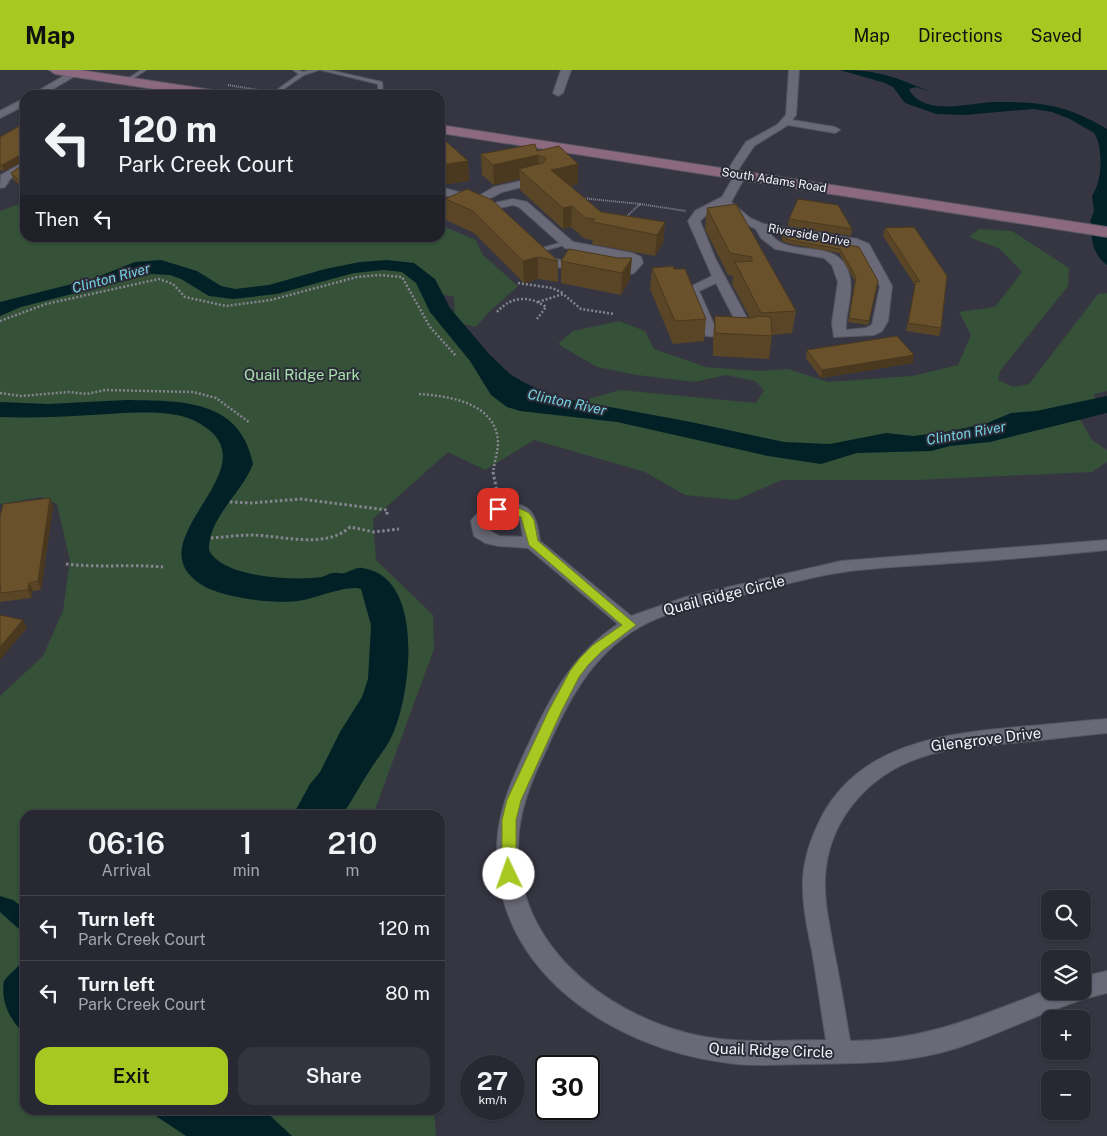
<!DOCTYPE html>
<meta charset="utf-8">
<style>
:root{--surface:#282832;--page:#34343e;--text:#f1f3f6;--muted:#a5a6ac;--line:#44444d;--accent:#a6c821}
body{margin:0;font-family:"Public Sans",sans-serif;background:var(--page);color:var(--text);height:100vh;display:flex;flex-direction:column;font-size:19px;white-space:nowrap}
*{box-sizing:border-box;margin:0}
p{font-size:16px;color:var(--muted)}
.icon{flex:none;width:28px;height:28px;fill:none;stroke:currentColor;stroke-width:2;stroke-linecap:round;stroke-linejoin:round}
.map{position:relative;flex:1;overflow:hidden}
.drawer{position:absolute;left:20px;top:740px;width:425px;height:305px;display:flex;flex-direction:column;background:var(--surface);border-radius:15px;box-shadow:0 1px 4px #0004,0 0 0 1px var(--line)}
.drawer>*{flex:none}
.top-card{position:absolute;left:20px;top:20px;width:425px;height:152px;border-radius:15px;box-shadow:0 1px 4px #0004,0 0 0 1px var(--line);background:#282832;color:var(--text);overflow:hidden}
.buttons{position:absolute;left:1041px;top:820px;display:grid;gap:10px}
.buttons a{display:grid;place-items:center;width:50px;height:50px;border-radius:10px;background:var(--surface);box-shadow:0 1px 4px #0004,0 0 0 1px var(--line);font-size:25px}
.speed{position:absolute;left:460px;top:985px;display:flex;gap:10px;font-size:25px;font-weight:700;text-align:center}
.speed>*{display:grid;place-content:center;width:65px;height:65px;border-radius:50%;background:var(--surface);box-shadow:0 1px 4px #0004,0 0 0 1px var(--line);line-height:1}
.speed small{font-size:12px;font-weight:400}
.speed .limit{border:2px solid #111;border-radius:8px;background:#fff;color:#111}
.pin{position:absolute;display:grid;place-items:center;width:42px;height:42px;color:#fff;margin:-21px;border-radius:10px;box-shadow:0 2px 8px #0006}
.me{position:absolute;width:55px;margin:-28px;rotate:357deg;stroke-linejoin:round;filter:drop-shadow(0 0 4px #0008)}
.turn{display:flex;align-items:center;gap:18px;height:105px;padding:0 15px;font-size:22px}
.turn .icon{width:65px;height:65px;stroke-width:2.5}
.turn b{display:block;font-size:35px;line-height:42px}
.then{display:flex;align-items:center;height:48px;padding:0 15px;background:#0003;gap:10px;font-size:19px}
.eta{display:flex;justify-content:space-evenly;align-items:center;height:85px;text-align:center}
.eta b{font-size:30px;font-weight:600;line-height:35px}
.cta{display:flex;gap:10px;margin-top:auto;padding:10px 15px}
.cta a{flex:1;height:58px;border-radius:15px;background:var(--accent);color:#111;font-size:20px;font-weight:600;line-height:58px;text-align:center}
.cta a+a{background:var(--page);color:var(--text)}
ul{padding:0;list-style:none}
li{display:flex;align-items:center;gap:15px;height:65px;padding:0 15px;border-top:1px solid var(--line)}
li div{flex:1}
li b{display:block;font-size:19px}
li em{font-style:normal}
header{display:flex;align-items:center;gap:30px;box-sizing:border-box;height:70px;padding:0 25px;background:var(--accent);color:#111}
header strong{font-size:24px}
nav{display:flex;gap:28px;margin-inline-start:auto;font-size:18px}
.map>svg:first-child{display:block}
</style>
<header>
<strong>Map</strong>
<nav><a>Map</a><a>Directions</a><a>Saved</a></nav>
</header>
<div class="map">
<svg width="1107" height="1066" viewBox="0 0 1107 1066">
<rect width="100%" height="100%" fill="#363643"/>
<!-- green -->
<path fill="#355138" d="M25 132V168H440V155L476 170 482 184 518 216 490 241 476 257 455 252 454 227 437 223 427 232 549 340 620 320 756 333 764 320 755 311 726 305 695 312 637 305 597 297 558 274 573 261 619 251 645 261 654 279 706 297 758 301 788 299 828 312 912 306 958 295 971 265 959 242 995 237 1022 202 1000 179 969 167 979 159 1012 161 1069 198 1068 216 1000 301 998 310 1013 317 1029 314 1098 224 1107 223V321L1094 324 1098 335 1078 346 1092 370 1107 380V392L1092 402 916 410H782L736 430 685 425 645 402 534 370 485 400 448 382 373 449 376 490 433 545 434 579 373 745H25V1040H434L436 1066H0V626L43 586 63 541 70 491 57 434 41 427 0 434V141Z"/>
<!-- water -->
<path fill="#022127" d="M840 0C877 0 897 7 930 22L916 17 909 19C923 47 969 33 994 32 1009 32 1025 32 1040 34 1065 37 1085 46 1107 59V195C1093 185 1090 168 1092 153L1090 152 1094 141 1092 126C1102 112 1104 78 1094 63L1070 49 1052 42 1034 39 964 45 936 44 905 33 893 17 885 13Z
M161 190 197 201 221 216 235 219 269 215 325 199 360 192 387 190 414 193 435 209 450 238 489 284 510 304 525 313 556 327 691 352 784 372 830 374 886 363 913 366 945 362 985 354 1011 343 1036 341 1107 326V343L990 372 950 376 931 381 857 383 821 394 768 386 617 352 520 341 507 337 491 325 470 291 430 242 416 213 402 202 384 200 354 203 277 224 233 229 209 226 181 209 170 205 151 204 21 237 0 246V232L92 209 135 192Z
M126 330C180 331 240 328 253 394 242 423 208 448 209 480 222 508 295 511 322 507 326 506 329 503 333 503 336 502 340 504 344 503 350 502 356 497 362 498 425 506 411 621 394 661 389 675 378 687 370 700 360 715 352 731 342 745H293L310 714 320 702 340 662 362 627 368 609 371 555 361 519C348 514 314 529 298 531 275 534 222 528 202 515 128 469 285 394 193 350 166 338 120 344 91 345 61 347 30 348 0 347V332L48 334Z
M0 826 13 830 25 839V872L19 859 0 842Z
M25 888V964C11 952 0 932 4 911 10 903 19 897 25 888Z
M147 1040H264L292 1066H186Z"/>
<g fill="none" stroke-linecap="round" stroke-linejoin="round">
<!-- lane casing -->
<g stroke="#565660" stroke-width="2">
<path id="lane" d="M141 0H146L128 12 124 11Z
M293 0H298L303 2 312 0H319L304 5 275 25H270L299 4Z
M321 0H329L382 12 383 22 376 25H368L378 21V14Z
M566 171 568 172V174L535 183 532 181Z"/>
</g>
<!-- street casing -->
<g stroke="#565660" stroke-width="2">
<path id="street" d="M561 0H571L563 23 558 26 553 23Z
M789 0H799L796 45 792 50 835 57 840 60 835 63 788 55 754 76 736 103H744L746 105 731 132 750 148 764 154 857 169 869 174 892 216 888 251 882 261 874 265 834 267 832 253 838 212 832 195 824 188 775 179 761 168 756 159 742 152 723 137 707 144 700 151 715 188 756 265 749 269 706 266 686 219 712 206 688 151 695 141 722 127 734 106H726L725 104 746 72 777 55 786 45ZM769 162 854 176 860 179 880 216 872 255 866 258 846 260C845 243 853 226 850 209 842 162 789 193 769 162ZM716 213 740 260 716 259 699 221Z
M72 1 80 3 43 25H31Z
M25 28V35L0 48V41Z
M25 91V99L10 109 5 117 0 118 1 105Z
M539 107 545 110 543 112 502 122 479 134 440 124V117L477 127 494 117Z
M513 129 527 132 573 172 632 183 641 187 643 193 634 203 617 208 547 195 533 184 535 181H543L555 189 616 200 626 197 631 192 565 178 519 137 513 135 489 140 483 137 485 135Z
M503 433C533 432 536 446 540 471L631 546 686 527 841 491 1107 470V480C1055 485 1004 490 952 493 916 496 879 497 843 502 809 507 776 517 742 525 707 534 669 540 638 558 589 587 566 635 544 685 532 709 522 735 519 761 508 869 603 946 700 966 741 974 784 970 826 970 821 940 817 910 812 881 807 857 802 834 803 809 804 788 811 768 821 748 859 674 942 664 1017 657 1047 655 1077 651 1107 649V663C1075 666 1044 670 1012 673 981 676 948 677 919 688 866 706 827 753 825 809 824 833 830 857 834 881 840 910 845 941 850 971 925 971 982 945 1050 919V921H1082V907L1107 901V923C1055 935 1008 961 957 978 907 994 859 993 808 994 782 994 754 997 728 993 611 979 484 896 498 763 502 729 517 699 531 669 552 624 575 582 618 554L528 478 499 476 485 473 474 466 471 451C479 439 490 436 503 433ZM513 443 520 450 523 467 499 466 488 460 487 452 501 444Z"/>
</g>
<!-- secondary casing -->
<g stroke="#565660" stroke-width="2">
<path id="secondary" d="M49 0H80L219 21 226 25H193L55 4Z
M440 55 1107 157V167L440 63Z"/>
</g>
<!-- path-far3 -->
<path stroke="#858590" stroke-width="2" stroke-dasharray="1 1" stroke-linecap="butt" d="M228 15 264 21
M581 128 640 134 626 147
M640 134 686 141"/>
<!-- path-far2 -->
<path stroke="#858590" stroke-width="2.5" stroke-dasharray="2 2" stroke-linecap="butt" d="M518 213 552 218 563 223
M538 232 563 224 581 239 614 244
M497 242C511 226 529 225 546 237L537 249
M0 251 46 234 159 209 173 214 185 227 226 236 271 230 357 207 379 205 402 207 430 257 456 286
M0 323 21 326 69 322 87 324 105 320 193 322 216 328 249 352
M419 324C450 326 496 333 498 372 498 382 494 393 493 403"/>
<!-- path-far1 -->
<path stroke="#858590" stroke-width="3" stroke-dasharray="2.5 2.5" stroke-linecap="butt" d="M493 402 498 426
M230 432 251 433 301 429 387 440V446
M211 468C225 467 239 465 253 465 283 466 326 479 350 457L374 462 399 459
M66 494C99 498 130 494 163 497"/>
<!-- path -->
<path stroke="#858590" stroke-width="4" stroke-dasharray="3 3" stroke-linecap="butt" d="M345 741V745"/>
<!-- lane -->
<use href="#lane" fill="#696977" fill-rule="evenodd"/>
<!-- street -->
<use href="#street" fill="#696977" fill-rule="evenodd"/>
<!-- secondary -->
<use href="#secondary" fill="#8c697e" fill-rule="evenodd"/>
</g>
<!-- wall -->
<path fill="#5a4626" d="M25 53V121L13 109 11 103 24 94V91L4 101 0 100V67Z
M440 66 468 91 469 111 441 115 440 114Z
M537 81 578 94V114L571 116 601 142 665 152 663 173 655 186 592 174 593 170 585 169 571 157 563 159 520 120V109L494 115 482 105 481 84Z
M467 119 558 191V212L538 209 524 213 474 163 446 150 445 129Z
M736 134 796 241 792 263 772 265 769 289 713 286V268L715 246 750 248 732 214 733 206 728 205 705 159 707 138Z
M789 149 852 159 851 166 788 156Z
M914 157 941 258 939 266 906 261 915 215 883 166 885 158Z
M782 167 859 177 878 211 868 255 848 252 855 211 839 183 790 174 782 171Z
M618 188 630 209 621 225 561 213V191Z
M652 198 674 199 706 249 704 271 673 274 650 219Z
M807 280 913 293 821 308 806 288Z
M50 428 53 436 41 520 33 521 31 528 0 532V447Z"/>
<!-- shaded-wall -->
<path fill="#4a391f" d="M24 83 25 91 4 101 2 95Z
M538 85 539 105 519 99 520 109 494 115 493 95Z
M468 91 469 111 441 115 440 95Z
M578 94V114L551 120V100Z
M572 136 571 157 563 159V138Z
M665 152 663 173 655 186 657 165Z
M538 187V209L524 213 523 191Z
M632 188 630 209 621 225 622 203Z
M914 285 913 293 821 308 822 300Z
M50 428 53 436 41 520 38 511Z
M29 513 33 521 31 528 28 520Z
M23 550 27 558 0 590V577Z"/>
<!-- building -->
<path fill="#69512c" stroke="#4a391f" d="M112 23 121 25H109Z
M25 53V116L11 103 24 94V83L2 95 0 94V67Z
M440 66 468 91 440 95Z
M535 74 537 81 559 76 578 94 551 100 601 142 665 152 657 165 593 152 595 149 585 148 572 136 563 138 519 99 543 93 546 88 538 85 493 95 481 84Z
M467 119 492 130 558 191 538 187 523 191 473 141 445 129Z
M798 129 838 135 852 159 789 149Z
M736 134 796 241 761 243 735 192 752 191V187L730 183 707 138Z
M914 157 947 206 941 258 908 253 916 211 920 212 885 158Z
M784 163 859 177 878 211 869 251 849 248 856 207 840 179 790 170 782 167Z
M569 179 618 188H632L622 203 561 191Z
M673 196 674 199H685L706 249 675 251 652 198Z
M715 246 752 248 757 246 771 247 772 266 715 263Z
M897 266 914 285 822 300 807 280Z
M50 428 38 511 29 513 28 520 0 523 1 516H0V447L3 434Z
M0 545 23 550 0 577Z"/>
<!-- route -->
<path fill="#a6c821" stroke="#6c8215" d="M512 435 529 443 534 450 538 471 636 555 602 581 588 595 579 607 562 640 521 730 516 750V804L514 808 509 810 504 808 502 804V750L507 730 549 640 570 601 580 588 593 575 622 555 529 475 521 447C512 443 497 443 492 439L498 435Z"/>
<g text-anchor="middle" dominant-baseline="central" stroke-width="4" stroke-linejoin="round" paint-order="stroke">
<!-- far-street labels -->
<g font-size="12" fill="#f4f4fc" stroke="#2c2c38">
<text transform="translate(774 110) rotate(9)">South Adams Road</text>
<text transform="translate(809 165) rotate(10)">Riverside Drive</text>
</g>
<!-- far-water labels -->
<g font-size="14" font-style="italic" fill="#73d1e2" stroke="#2c2c38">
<text transform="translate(111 208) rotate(-15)">Clinton River</text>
<text transform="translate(567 332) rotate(12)">Clinton River</text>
<text transform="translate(966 363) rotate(-10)">Clinton River</text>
</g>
<!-- park labels -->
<g font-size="15" fill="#a9e1ad" stroke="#2c2c38">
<text x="302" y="304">Quail Ridge Park</text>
</g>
<!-- street labels -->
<g font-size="15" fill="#f4f4fc" stroke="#2c2c38">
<text transform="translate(724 525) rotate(-14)">Quail Ridge Circle</text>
<text transform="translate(986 669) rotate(-7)">Glengrove Drive</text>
<text transform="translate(771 980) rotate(2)">Quail Ridge Circle</text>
</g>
</g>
</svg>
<div class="buttons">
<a><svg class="icon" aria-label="search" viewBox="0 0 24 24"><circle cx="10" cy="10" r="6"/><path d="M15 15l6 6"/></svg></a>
<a><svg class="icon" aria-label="layers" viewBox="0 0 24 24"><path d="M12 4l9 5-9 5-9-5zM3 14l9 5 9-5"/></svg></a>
<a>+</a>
<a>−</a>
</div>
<div class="speed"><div>27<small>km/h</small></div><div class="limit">30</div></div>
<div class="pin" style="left:498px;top:439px;background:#d93025"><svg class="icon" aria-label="arrive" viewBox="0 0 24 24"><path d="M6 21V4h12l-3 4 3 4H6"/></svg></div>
<svg class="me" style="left:509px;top:804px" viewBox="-20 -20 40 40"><circle r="19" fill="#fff"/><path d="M0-13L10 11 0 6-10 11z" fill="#a6c821"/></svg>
<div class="top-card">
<div class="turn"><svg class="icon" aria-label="left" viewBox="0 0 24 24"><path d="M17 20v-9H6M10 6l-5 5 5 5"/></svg><div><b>120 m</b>Park Creek Court</div></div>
<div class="then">Then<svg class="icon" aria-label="left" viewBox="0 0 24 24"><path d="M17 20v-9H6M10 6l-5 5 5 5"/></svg></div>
</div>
<section class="drawer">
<div class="eta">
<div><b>06:16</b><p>Arrival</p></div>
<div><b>1</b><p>min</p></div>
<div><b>210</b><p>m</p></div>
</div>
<ul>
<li><svg class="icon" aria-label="left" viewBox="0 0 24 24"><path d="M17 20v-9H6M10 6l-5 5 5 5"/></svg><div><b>Turn left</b><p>Park Creek Court</p></div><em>120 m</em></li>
<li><svg class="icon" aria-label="left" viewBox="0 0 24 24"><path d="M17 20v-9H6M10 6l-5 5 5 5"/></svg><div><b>Turn left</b><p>Park Creek Court</p></div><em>80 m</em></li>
</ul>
<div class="cta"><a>Exit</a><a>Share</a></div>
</section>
</div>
